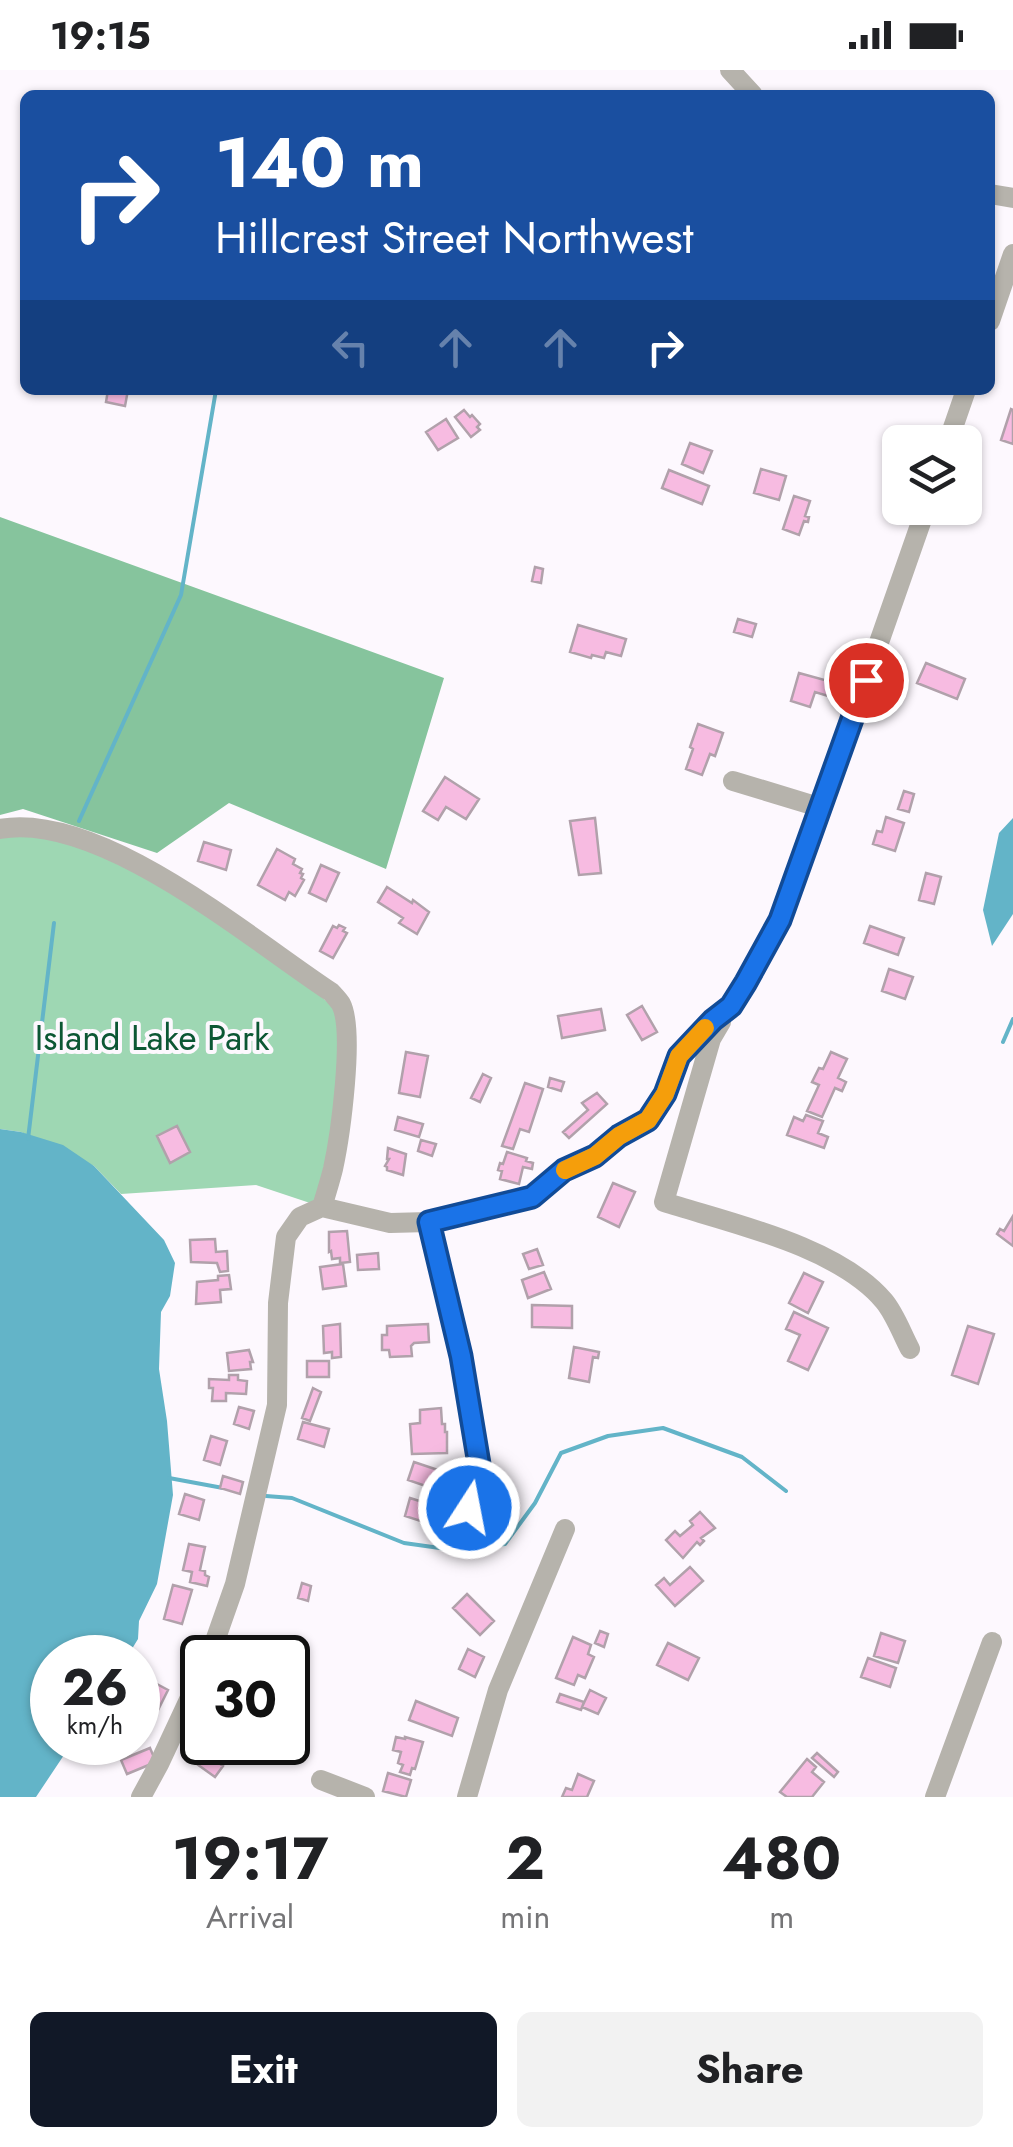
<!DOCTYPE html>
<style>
:root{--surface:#fff;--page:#f2f2f2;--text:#202124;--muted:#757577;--accent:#111827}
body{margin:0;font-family:Jost,sans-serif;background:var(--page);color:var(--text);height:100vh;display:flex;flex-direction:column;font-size:38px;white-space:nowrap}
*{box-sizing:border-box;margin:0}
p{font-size:32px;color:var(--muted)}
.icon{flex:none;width:55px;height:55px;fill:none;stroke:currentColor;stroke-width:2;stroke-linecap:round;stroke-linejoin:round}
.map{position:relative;height:1727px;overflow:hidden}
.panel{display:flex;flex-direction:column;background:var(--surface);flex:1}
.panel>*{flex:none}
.guide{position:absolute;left:20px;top:20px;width:975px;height:305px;border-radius:15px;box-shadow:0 2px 8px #0004;background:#1a4fa0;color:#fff;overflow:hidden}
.fabs{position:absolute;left:882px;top:355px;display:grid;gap:20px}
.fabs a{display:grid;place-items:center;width:100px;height:100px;border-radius:15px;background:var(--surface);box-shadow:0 2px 8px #0004;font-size:50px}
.speed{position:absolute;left:30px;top:1565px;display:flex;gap:20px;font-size:50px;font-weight:700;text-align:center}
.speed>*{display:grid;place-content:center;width:130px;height:130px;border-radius:50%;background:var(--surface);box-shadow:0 2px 8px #0004;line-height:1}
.speed small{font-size:25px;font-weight:400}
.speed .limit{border:5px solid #111;border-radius:15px;background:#fff;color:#111}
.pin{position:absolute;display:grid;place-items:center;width:85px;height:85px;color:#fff;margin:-42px;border:5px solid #fff;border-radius:50%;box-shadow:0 2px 10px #0007}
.me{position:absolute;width:110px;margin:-55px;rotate:11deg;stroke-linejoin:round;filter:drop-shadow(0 0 8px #0008)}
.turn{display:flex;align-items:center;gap:35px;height:210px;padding:0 30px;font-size:45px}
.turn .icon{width:130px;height:130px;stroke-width:2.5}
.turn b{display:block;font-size:70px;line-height:85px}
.lanes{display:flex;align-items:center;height:95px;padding:0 30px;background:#0003;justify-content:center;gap:50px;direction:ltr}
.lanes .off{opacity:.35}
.eta{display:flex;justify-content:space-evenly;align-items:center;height:170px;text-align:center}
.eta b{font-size:60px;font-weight:700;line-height:70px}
.button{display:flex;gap:20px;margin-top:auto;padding:20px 30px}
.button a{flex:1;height:115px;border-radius:15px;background:var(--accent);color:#fff;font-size:40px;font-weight:700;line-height:115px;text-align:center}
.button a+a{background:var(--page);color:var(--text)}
.status{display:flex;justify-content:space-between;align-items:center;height:70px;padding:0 50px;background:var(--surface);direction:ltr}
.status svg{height:28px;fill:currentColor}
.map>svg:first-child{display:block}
</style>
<div class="status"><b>19:15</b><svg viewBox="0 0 49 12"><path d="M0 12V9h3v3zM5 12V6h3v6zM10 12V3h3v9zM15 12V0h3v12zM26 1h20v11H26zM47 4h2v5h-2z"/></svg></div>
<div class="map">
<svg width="1013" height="1727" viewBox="0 0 1013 1727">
<rect width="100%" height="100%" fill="#fdf8fe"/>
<!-- green -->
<path fill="#9ed7b3" d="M0 759 59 761 219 845 344 945 322 1137 256 1115 121 1124 94 1096 21 1062 0 1059Z"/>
<!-- forest -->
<path fill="#86c49d" d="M0 447 444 608 386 799 229 733 157 783 23 739 0 745Z"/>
<!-- water -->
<path fill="#63b4c8" d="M1013 748V844L992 876 983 840 999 763Z
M0 1059 21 1062 63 1075 94 1096 164 1170 175 1193 170 1226 161 1242 159 1299 167 1351 173 1425 157 1514 139 1551 138 1569 127 1587 52 1588V1672L72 1673 36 1727H0Z"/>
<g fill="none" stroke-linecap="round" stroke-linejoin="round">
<!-- stream -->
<path stroke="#63b4c8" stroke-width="4" d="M79 751 181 525 216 320
M1003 972 1013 949
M28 1069 54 853
M169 1408 223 1418
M266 1426 292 1428 404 1473 454 1480 505 1474 535 1433 561 1383 608 1366 663 1358 742 1387 786 1421"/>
</g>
<!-- building -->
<path fill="#f7bbe1" stroke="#b1a1ab" stroke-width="2.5" d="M108 320H128L125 336 106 332Z
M1011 339 1013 340V374L1001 370Z
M464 340 470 347 472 345 480 354 477 357 480 360 471 367 455 347Z
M446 349 458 368 438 380 426 362Z
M690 373 712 381 703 403 682 394Z
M761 399 786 406 779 430 754 423Z
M669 400 709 416 702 434 662 418Z
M794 426 810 431 805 446 809 447 808 452 804 451 799 465 783 459Z
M535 497 543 499 541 513 532 511Z
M738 549 756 554 752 567 734 562Z
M578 555 626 569 621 586 606 582 604 588 592 585 591 588 570 582Z
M926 593 965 609 957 629 917 613Z
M799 603 832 612 828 626 815 622 810 637 791 631Z
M698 654 723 663 715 686 710 684 702 705 686 699 693 679 690 677Z
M445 707 479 729 466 749 446 737 438 750 423 741Z
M904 721 914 724 909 742 898 739Z
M886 747 904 753 895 781 873 774 877 761 882 762Z
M595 748 601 803 579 805 570 751Z
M204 772 231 780 226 800 198 791Z
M277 779 295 789 293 794 302 799 300 803 303 804 301 808 304 810 295 826 289 822 285 830 258 815Z
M321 795 339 803 326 831 309 823Z
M926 803 941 807 934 834 919 830Z
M387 817 412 833 413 830 429 842 417 864 399 853 403 848 378 832Z
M339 855 345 858 343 861 347 863 333 888 320 881 333 856 337 858Z
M870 856 904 868 898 885 864 873Z
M889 899 913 907 905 929 882 921Z
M642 936 657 962 642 970 627 945Z
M601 939 605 960 562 968 558 946Z
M406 982 428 986 420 1027 399 1023Z
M831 982 847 989 838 1008 846 1012 842 1021 835 1018 822 1047 807 1041 819 1015 812 1012 819 998 823 999Z
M483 1004 491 1008 480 1032 471 1028Z
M550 1008 564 1012 561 1021 548 1017Z
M525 1013 543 1019 529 1062 520 1059 513 1079 502 1076Z
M597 1023 607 1034 569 1068 563 1062 588 1040 582 1033Z
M806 1045 823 1051 818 1063 828 1067 824 1078 787 1065 794 1047 803 1051Z
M398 1047 423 1054 419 1067 395 1060Z
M177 1056 190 1082 170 1093 157 1066Z
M421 1070 436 1074 432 1086 418 1081Z
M388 1078 406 1084 403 1105 387 1100V1097L385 1096 389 1089H387Z
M507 1082 527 1088 526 1091 533 1093 532 1099 523 1097 519 1114 500 1109 502 1101 498 1100 500 1093 503 1094Z
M613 1113 635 1122 619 1157 598 1147Z
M1013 1146V1176L997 1164 1000 1159 1004 1161Z
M347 1161 350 1192 340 1193V1188L332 1189 331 1181 329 1182V1162Z
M215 1169 216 1182 227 1181 228 1201 220 1202 217 1193 191 1192 190 1170Z
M537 1179 543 1195 529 1199 523 1184Z
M378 1183 379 1199 358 1200 357 1185Z
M343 1194 346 1216 323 1219 320 1197Z
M544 1202 551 1219 528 1228 522 1210Z
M804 1203 823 1212 808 1243 789 1233Z
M229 1205 231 1219 220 1220 221 1232 196 1234 197 1212 218 1210V1206Z
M532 1235 572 1236V1258L532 1257Z
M794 1242 828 1258 808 1300 788 1291 800 1265 786 1259Z
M340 1254 341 1287 332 1288V1282L324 1283 323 1256Z
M428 1254 429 1272 414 1273 411 1276 412 1286 390 1287 389 1280H382V1265H387V1256Z
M968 1256 994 1264 978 1314 952 1305Z
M574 1277 599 1282 598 1288 593 1287 589 1312 569 1308Z
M249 1280 253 1292H250L251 1299 229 1301 227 1283Z
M307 1291H329V1307H307Z
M229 1305H238V1310L247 1311 246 1324 226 1323V1331H212L213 1318H209V1309L229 1310Z
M313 1318 321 1322 310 1351 302 1348Z
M239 1337 254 1341 249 1359 234 1354Z
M441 1338 442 1354H445V1362H447V1383L412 1384 410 1354 420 1353V1340Z
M303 1352 329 1359 324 1377 298 1369Z
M211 1366 227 1371 220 1395 204 1390Z
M414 1392 459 1407 452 1425 408 1410Z
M223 1406 243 1412 240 1424 220 1418Z
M185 1424 204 1430 199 1450 179 1444Z
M410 1428 457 1443 452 1461 405 1446Z
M700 1442 715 1458 701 1468 704 1471 700 1475 697 1472 683 1488 666 1470 675 1461 680 1466 693 1455 690 1451Z
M189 1474 205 1477 200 1500 205 1501V1505L209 1507 207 1516 190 1512 192 1502 183 1500Z
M690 1497 703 1511 675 1536 656 1515 664 1508 670 1515Z
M302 1513 311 1516 308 1531 298 1528Z
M173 1515 192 1520 182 1554 164 1549Z
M467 1524 494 1551 480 1565 453 1538Z
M600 1561 608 1564 604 1577 595 1573Z
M881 1563 905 1571 898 1593 874 1586Z
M573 1567 591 1575 588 1584 594 1587 585 1608 578 1605 574 1615 556 1608Z
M668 1573 699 1588 688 1610 657 1595Z
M468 1579 484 1587 475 1607 459 1599Z
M868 1588 896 1598 890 1617 861 1607Z
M155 1613 168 1620 153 1650 140 1644Z
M590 1620 606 1628 598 1644 582 1637Z
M560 1624 584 1632 581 1640 557 1632Z
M416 1631 458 1648 452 1666 409 1650Z
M396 1667 405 1669V1667L423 1672 415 1699 412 1698 410 1705 400 1702 403 1695 398 1693 401 1682 393 1680Z
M150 1678 156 1692 127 1704 121 1690Z
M201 1681 223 1696 215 1707 194 1692Z
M817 1683 838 1702 834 1707 812 1688Z
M807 1689 816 1697 812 1702 824 1712 812 1727H787L780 1722Z
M388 1703 411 1710 406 1727 383 1721Z
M578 1704 594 1711 587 1727H562L566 1718 572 1720Z"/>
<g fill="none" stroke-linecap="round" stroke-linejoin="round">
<!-- minor -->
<path stroke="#b6b3ac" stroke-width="20" d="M730 0 753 25
M990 124 1013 128
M990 251 1013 184
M948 372 966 320
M733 711 822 738
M0 759C100 741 249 868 331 922 332 923 340 932 341 934 355 961 340 1067 333 1099 330 1111 326 1124 322 1137
M721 952 711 969 664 1132C730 1153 838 1176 884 1231 895 1244 902 1264 910 1279
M322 1137 390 1153 429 1152 532 1127 564 1100 595 1087 619 1066 647 1050 665 1025 679 986 713 950 731 936 747 913 780 851 805 784 926 438
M429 1152 461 1285 481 1406 469 1438
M209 1588 235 1514 277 1335 278 1233 286 1167 300 1147 322 1137
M321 1710 365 1727
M141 1727 159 1694 202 1602
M467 1727 498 1620 565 1459
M935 1727 992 1572"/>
</g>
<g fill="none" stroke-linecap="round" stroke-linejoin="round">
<!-- route casing -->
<g stroke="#114b97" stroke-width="25">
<path id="route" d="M469 1438 481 1406 461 1286 429 1152 532 1127 564 1100 595 1086 619 1066 648 1050 665 1024 679 986 713 950 731 936 746 912 780 850 866 610"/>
</g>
<!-- route -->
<use href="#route" stroke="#1a73e8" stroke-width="18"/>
<!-- slow -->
<path stroke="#f59e0b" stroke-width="18" d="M565 1100 595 1086 619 1066 648 1050 665 1024 679 986 705 958"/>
</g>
<g text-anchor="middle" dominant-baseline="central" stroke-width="8" stroke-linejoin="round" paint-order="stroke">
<!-- park labels -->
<g font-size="35" fill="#0c5734" stroke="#fdf8fe">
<text x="152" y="968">Island Lake Park</text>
</g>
</g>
</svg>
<div class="fabs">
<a><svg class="icon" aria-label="layers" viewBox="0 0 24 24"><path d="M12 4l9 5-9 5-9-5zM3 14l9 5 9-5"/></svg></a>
</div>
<div class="speed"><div>26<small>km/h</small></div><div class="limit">30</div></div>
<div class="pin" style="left:866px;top:610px;background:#d93025"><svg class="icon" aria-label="arrive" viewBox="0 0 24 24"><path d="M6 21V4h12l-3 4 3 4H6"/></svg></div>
<svg class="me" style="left:469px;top:1438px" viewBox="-20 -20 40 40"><circle r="17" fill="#1a73e8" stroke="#fff" stroke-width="3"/><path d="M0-11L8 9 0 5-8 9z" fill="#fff"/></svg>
<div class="guide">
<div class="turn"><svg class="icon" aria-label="right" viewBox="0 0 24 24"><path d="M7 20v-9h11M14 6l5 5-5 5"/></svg><div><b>140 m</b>Hillcrest Street Northwest</div></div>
<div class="lanes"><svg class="icon off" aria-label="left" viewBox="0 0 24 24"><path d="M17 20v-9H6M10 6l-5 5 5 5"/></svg><svg class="icon off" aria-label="ahead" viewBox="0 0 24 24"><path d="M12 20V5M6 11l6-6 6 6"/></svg><svg class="icon off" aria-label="ahead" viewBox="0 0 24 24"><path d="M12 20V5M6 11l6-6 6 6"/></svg><svg class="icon" aria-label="right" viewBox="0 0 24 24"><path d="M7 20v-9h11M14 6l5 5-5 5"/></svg></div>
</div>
</div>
<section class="panel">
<div class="eta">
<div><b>19:17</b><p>Arrival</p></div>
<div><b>2</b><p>min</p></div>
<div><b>480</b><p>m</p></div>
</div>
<div class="button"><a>Exit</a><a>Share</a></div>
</section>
